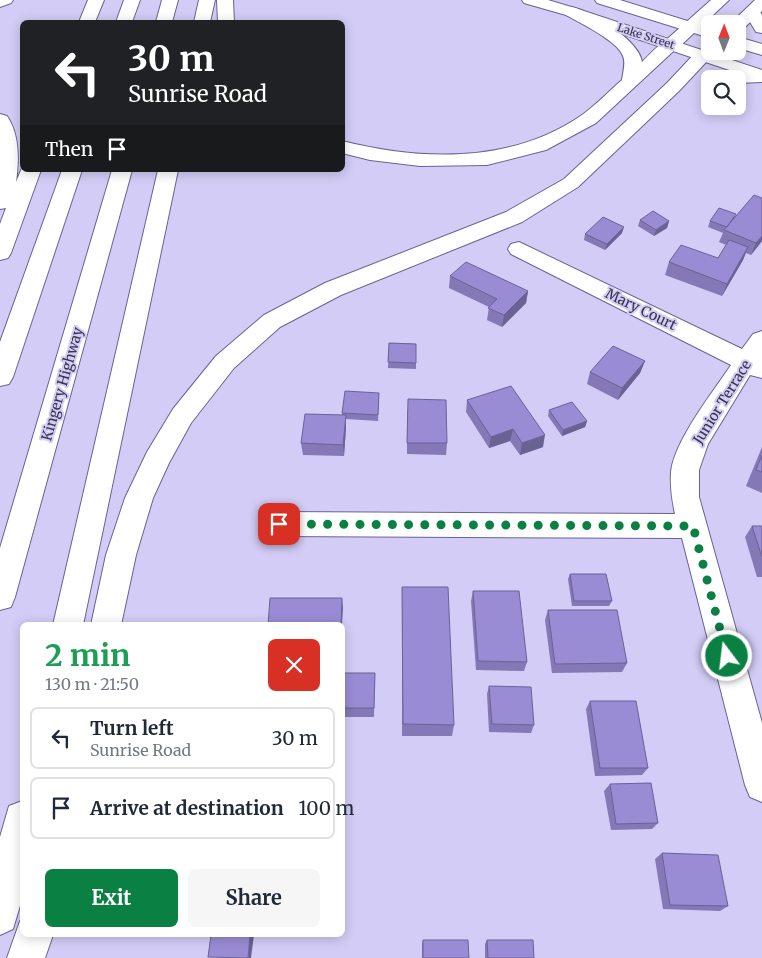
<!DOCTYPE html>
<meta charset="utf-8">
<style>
:root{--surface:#fff;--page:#f6f6f7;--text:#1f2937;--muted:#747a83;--line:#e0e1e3;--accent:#0b8043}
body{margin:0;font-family:Merriweather,serif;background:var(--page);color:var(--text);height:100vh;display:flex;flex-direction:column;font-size:19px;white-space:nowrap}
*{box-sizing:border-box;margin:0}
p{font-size:16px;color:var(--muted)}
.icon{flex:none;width:28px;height:28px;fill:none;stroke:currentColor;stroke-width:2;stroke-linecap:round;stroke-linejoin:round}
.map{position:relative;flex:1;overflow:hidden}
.details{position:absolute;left:20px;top:622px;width:325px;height:315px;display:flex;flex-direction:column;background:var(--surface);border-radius:8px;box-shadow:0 2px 12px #0003}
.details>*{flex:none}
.hud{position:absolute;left:20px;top:20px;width:325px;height:152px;border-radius:8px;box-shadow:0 2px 12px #0003;background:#202124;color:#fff;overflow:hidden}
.needle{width:32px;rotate:1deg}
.tools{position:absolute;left:701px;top:15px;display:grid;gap:10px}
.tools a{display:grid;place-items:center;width:45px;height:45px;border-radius:8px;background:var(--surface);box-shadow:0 2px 12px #0003;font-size:25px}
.pin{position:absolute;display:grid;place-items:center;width:42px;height:42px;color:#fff;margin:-21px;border-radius:10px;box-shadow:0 2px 8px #0006}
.me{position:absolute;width:55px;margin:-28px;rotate:345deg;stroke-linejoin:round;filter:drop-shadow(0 0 4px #0008)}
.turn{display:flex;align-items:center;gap:18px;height:105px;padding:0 25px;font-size:22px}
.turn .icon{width:65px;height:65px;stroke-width:2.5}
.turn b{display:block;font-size:35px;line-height:42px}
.then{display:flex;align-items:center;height:48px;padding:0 25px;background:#0003;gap:10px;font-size:19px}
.round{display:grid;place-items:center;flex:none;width:52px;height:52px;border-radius:8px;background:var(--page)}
.head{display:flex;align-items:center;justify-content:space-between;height:85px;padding:0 25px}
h1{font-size:30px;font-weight:700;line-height:38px;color:#1e9e55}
.action{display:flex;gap:10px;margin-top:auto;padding:10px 25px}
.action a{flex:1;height:58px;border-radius:8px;background:var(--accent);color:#fff;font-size:20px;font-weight:700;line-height:58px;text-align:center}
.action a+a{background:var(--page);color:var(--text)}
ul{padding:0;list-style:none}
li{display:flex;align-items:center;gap:15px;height:62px;margin:0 10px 8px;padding:0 15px;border:2px solid var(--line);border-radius:8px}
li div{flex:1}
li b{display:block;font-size:19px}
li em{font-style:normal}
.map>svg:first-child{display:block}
</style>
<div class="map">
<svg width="762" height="958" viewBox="0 0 762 958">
<rect width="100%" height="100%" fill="#d2ccf6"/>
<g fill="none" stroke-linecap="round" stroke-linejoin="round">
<!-- minor casing -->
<g stroke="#6b6291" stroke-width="2">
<path id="minor" d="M519 242 742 349 753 334 762 331V378L750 375 708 444 699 470V497L762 723V802L750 797 745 785 682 538 279 536 269 532 265 524 269 516 279 512 675 514C672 500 670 487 671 472 674 441 713 392 731 365L511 254 508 249 511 244Z"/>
</g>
<!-- secondary casing -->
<g stroke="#6b6291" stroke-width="2">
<path id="secondary" d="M711 0H729L677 49 671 50 665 49 662 45 665 41Z
M755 0H762V11L744 28 738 29V24H730Z"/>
</g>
<!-- primary casing -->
<g stroke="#6b6291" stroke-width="2">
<path id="primary" d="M522 0H548L578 9 762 70V81L566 15 524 3Z
M595 0H620L710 28V38L597 3Z
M752 7 758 9 762 15V33L756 32 744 12 746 9Z
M738 37 762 44V55L738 48Z"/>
</g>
<!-- trunk casing -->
<g stroke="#6b6291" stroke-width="2">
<path id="trunk" d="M0 0H13L11 3 0 7Z
M88 0H104L95 22H79Z
M124 0H140L132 22H116Z
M162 0H178L172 22H156Z
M199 0H215L210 22H194Z
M217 0H233L234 22H218Z
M572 7C592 12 639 40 642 62 652 53 662 38 677 41L680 45 596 123 546 150 487 165 420 166 370 160 342 153V141C423 161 511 164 582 115 596 105 609 91 622 80 623 72 626 63 623 56 618 41 580 23 566 15L564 12 566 9Z
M703 50 709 51 712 55 709 59 679 91 578 187 522 222 341 295 280 327 234 368 191 423 169 463 153 498 136 555 121 625H91L106 555 125 498 147 452 173 409 216 356 264 315 325 283 506 212 564 179 667 83 697 51Z
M762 72V82L738 83V79H710V83L706 79 709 75 715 74Z
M0 114 7 116C20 135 19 161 16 182L22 168V170H41L11 253 8 258 0 260V224L6 208 0 209Z
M62 170H82L13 377 9 384 0 386V342Z
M112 170H132L15 597 11 607 0 610V548Z
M158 170H178L83 625H53Z
M22 801V899L13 929 0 935V837L9 806Z
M20 921H22V935H53L45 958H7Z"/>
</g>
<!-- minor -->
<use href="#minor" fill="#fff" fill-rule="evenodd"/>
<!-- secondary -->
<use href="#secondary" fill="#fff" fill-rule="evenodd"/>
<!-- primary -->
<use href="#primary" fill="#fff" fill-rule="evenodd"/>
<!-- trunk -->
<use href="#trunk" fill="#fff" fill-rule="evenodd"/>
</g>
<!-- wall -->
<path fill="#8478b6" d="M762 198V241L751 255 746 253 743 260 722 296 665 275 669 262 718 258 726 245 719 242 723 233 708 227 710 221 735 217Z
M640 220 669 221 667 228 654 236 638 226Z
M622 233 605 250 584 240 585 234Z
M450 276 528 291 526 303 502 327 487 320 489 307 449 288Z
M389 343 416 344V369L388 368Z
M645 361 640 373 618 400 587 384 590 372Z
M379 393 378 421 346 419V427L344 456 303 455 301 443 342 415V413Z
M467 400 543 447 520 455 510 441 489 448 466 412Z
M549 410 587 421 585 427 562 436 548 416Z
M407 411 447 443 446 455 407 454Z
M762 447V493L746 486Z
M752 526H762V577H757L745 537Z
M570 574 612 601 609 606H572L568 579Z
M402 587 454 725 452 736H402Z
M473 591 527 662 524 671 476 670 471 601Z
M548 610 627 663 622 672 552 673 545 620Z
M342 673H375L374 717H342Z
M489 686 534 725 531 733 489 732 487 694Z
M590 701 648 768 642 775 595 776 586 709Z
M610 784 658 823 652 829 611 830 604 791Z
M662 853 728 906 720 911 663 909 655 859Z
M423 940 469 958H422V944Z
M487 940 534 958H485V944Z"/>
<!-- shaded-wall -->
<path fill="#6b6294" d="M669 221 667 228 654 236 656 230Z
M624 227 622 233 605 250 607 244Z
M762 236V241L751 255 756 243Z
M748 247 743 260 722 296 727 284Z
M528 291 526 303 502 327 504 315Z
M645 361 640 373 618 400 622 388Z
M346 415V427L344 456 343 445Z
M587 421 585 427 562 436 563 430Z
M513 429 510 441 489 448 491 437Z
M545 435 543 447 520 455 522 443Z
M342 598 343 608 342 625H341Z
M250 935H254L251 958H248Z"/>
<!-- building -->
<path fill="#998cd4" stroke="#6b6294" d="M754 195 762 198V236L756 243 724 230Z
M719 208 736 214 727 227 710 221Z
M653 211 669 221 656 230 640 220Z
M603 217 624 227 607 244 585 234Z
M729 240 748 247 727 284 669 262 681 245 718 258Z
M466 262 528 291 504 315 488 308 497 299 450 276Z
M389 343 416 344V363L388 362Z
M613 346 645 361 622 388 590 372Z
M511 386 545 435 522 443 513 429 491 437 467 400Z
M345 391 379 393 378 415 342 413Z
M408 399 446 400 447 443H407Z
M572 402 587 421 563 430 549 410Z
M305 414 346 415 343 445 301 443Z
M762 455V472L756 470Z
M752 526H762V557Z
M570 574H606L612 601H574Z
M402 587H448L454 725 403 724Z
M473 591H519L527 662 478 661Z
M270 598H342L341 625H268Z
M548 610H617L627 663 555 664Z
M342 673H375L374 708H342Z
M489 686 531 687 534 725 492 724Z
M590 701H636L648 768H600Z
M651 783 658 823 616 824 610 784Z
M662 853 718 855 728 906 670 905Z
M211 935H250L248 958 208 957Z
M423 940H468L469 958H423Z
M487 940H533L534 958H488Z"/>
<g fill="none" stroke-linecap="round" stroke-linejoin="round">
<!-- route -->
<path stroke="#0b8043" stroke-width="9" stroke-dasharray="0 16.2" d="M279 524 693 526 727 656"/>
</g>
<g text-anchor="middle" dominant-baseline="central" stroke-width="4" stroke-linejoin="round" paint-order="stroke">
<!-- far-street labels -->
<g font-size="11" fill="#363347" stroke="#d2ccf6">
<text transform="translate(646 36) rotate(18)">Lake Street</text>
</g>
<!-- street labels -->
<g font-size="14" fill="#363347" stroke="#d2ccf6">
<text transform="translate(641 309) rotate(26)">Mary Court</text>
<text transform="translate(62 384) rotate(-74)">Kingery Highway</text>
<text transform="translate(722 402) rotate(-58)">Junior Terrace</text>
</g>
</g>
</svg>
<div class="tools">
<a><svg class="needle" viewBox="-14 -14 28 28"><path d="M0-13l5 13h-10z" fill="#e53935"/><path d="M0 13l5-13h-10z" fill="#747a83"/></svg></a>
<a><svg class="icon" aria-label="search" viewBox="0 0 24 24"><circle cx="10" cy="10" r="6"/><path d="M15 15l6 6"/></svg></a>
</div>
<div class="pin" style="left:279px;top:524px;background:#d93025"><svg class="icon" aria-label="arrive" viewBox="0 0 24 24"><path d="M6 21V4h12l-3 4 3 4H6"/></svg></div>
<svg class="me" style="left:727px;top:656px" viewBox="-20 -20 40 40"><circle r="17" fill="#0b8043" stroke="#fff" stroke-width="3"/><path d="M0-11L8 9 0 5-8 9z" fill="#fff"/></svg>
<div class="hud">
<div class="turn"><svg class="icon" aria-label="left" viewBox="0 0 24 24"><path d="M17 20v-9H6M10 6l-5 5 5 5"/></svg><div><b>30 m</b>Sunrise Road</div></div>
<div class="then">Then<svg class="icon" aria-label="arrive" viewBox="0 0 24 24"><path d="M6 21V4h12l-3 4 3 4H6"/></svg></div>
</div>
<section class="details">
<div class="head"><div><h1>2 min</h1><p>130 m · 21:50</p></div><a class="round" style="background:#d93025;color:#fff"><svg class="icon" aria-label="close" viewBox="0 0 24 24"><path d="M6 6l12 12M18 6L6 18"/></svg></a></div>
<ul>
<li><svg class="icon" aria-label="left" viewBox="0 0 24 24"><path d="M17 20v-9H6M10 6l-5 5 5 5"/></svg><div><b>Turn left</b><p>Sunrise Road</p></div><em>30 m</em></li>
<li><svg class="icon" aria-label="arrive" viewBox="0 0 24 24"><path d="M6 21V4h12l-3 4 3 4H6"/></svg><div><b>Arrive at destination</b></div><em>100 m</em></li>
</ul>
<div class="action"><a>Exit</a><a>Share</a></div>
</section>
</div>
